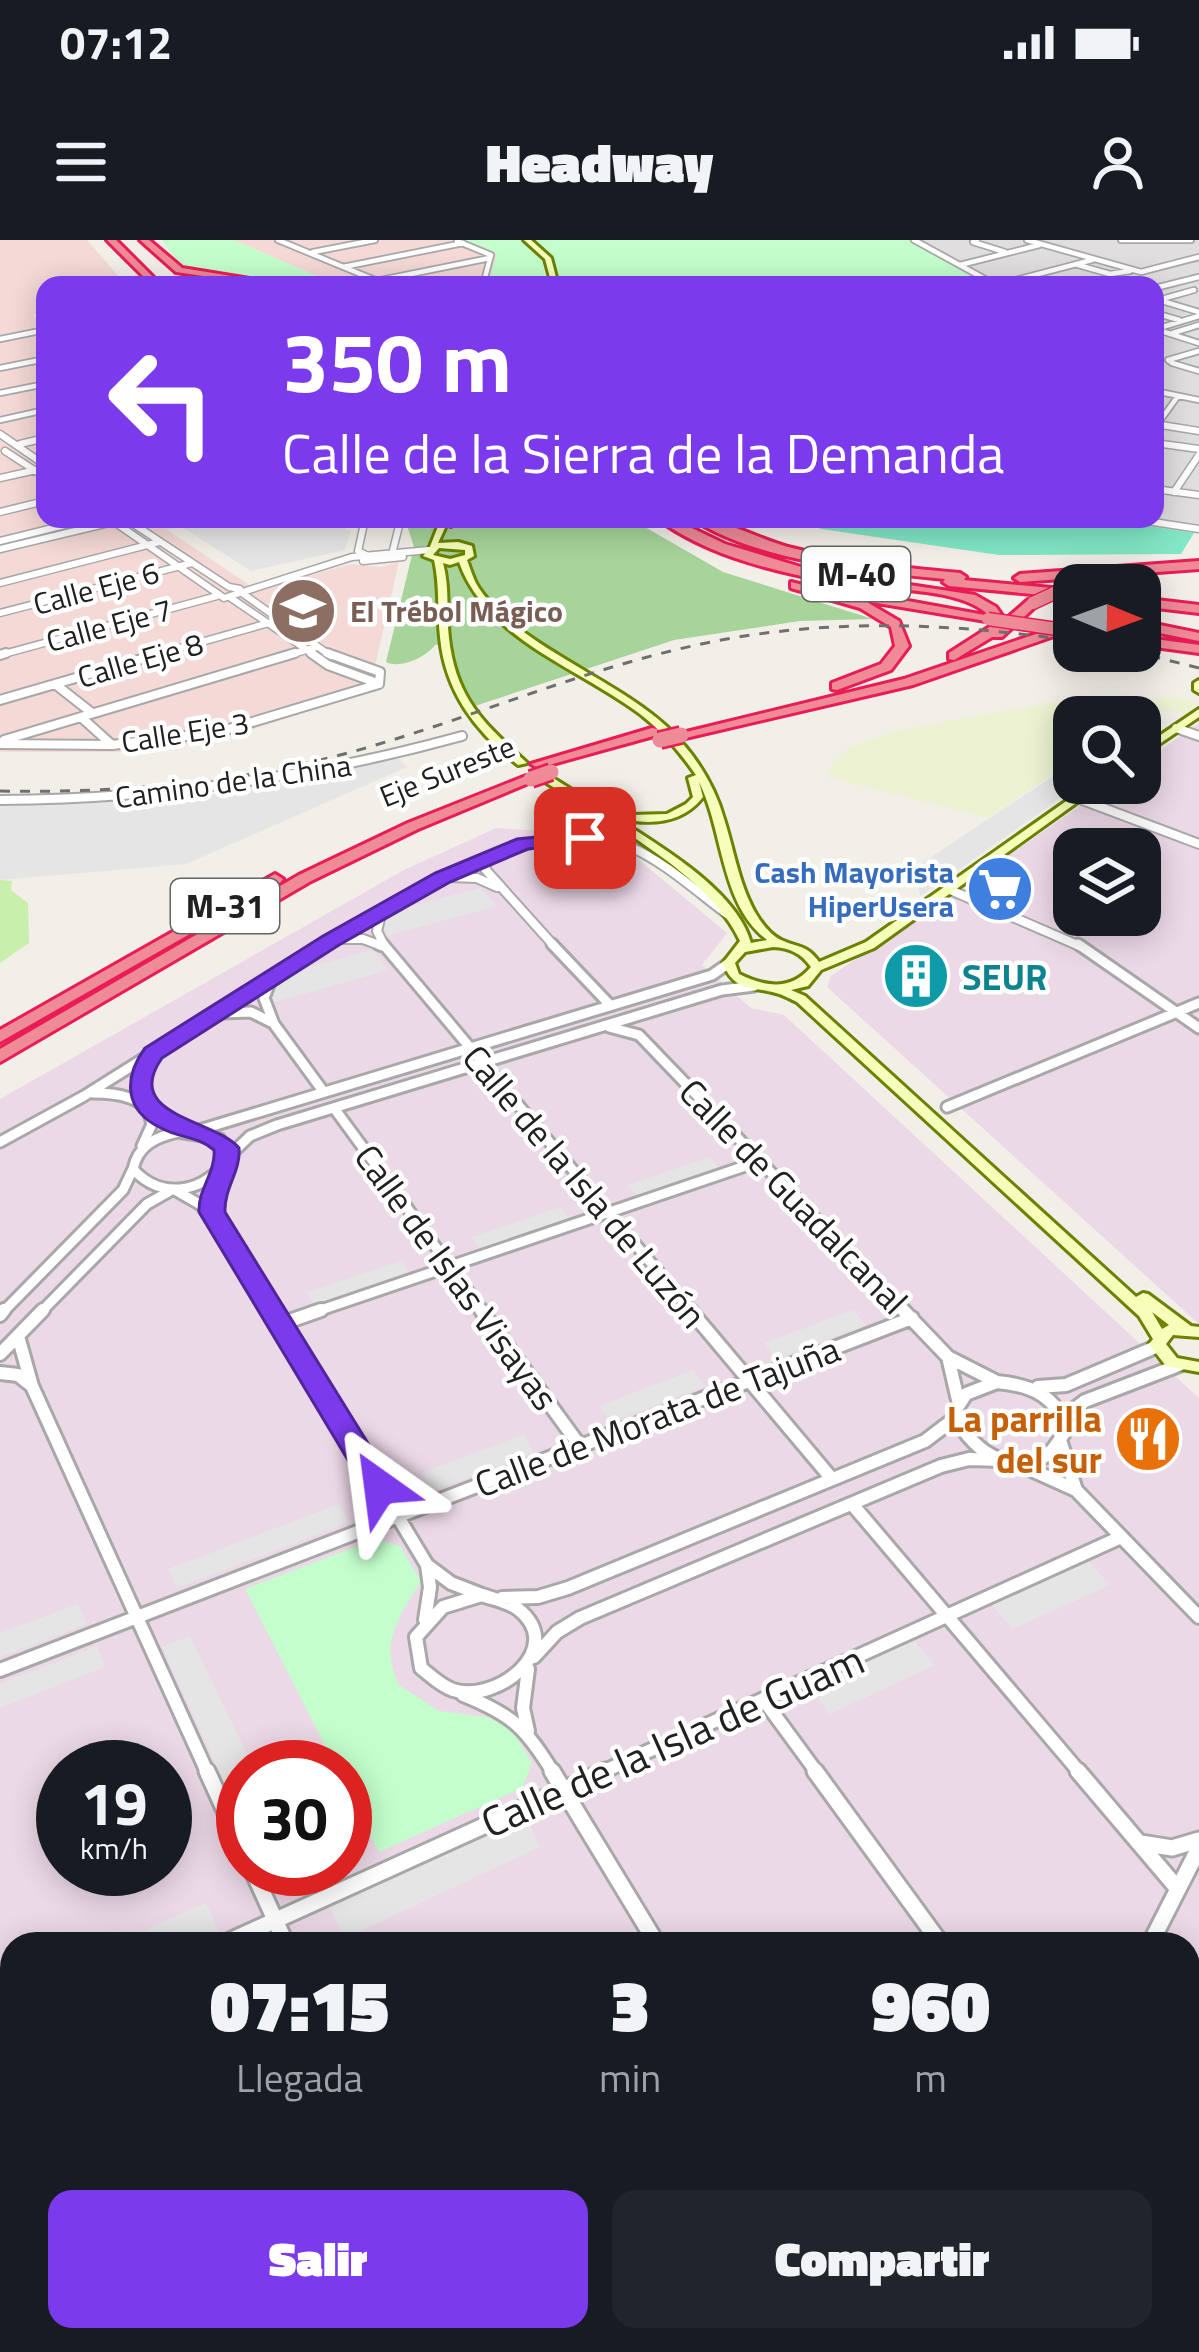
<!DOCTYPE html>
<html lang="es">
<meta charset="utf-8">
<style>
:root{--surface:#171b24;--page:#20242c;--text:#f1f3f6;--muted:#9ea1a6;--accent:#7c3aed}
body{margin:0;font-family:"Titillium Web",sans-serif;background:var(--page);color:var(--text);height:100vh;display:flex;flex-direction:column;font-size:45px;white-space:nowrap}
*{box-sizing:border-box;margin:0}
p{font-size:39px;color:var(--muted)}
.icon{flex:none;width:66px;height:66px;fill:none;stroke:currentColor;stroke-width:2;stroke-linecap:round;stroke-linejoin:round}
.map{position:relative;flex:1;overflow:hidden}
.side{position:absolute;left:0px;top:1692px;width:1200px;height:420px;display:flex;flex-direction:column;background:var(--surface);border-radius:36px 36px 0 0;box-shadow:0 6px 30px #0003}
.side>*{flex:none}
.banner{position:absolute;left:36px;top:36px;width:1128px;height:252px;border-radius:24px;box-shadow:0 6px 30px #0003;background:#7c3aed;color:#fff;overflow:hidden}
.needle{width:78px;rotate:91deg}
.controls{position:absolute;left:1053px;top:324px;display:grid;gap:24px}
.controls a{display:grid;place-items:center;width:108px;height:108px;border-radius:24px;background:var(--surface);box-shadow:0 6px 30px #0003;font-size:60px}
.speed{position:absolute;left:36px;top:1500px;display:flex;gap:24px;font-size:60px;font-weight:700;text-align:center}
.speed>*{display:grid;place-content:center;width:156px;height:156px;border-radius:50%;background:var(--surface);box-shadow:0 6px 30px #0003;line-height:1}
.speed small{font-size:30px;font-weight:400}
.speed .limit{border:18px solid #d22;background:#fff;color:#111}
.pin{position:absolute;display:grid;place-items:center;width:102px;height:102px;color:#fff;margin:-51px;border-radius:24px;box-shadow:0 6px 18px #0006}
.me{position:absolute;width:132px;margin:-66px;rotate:329deg;stroke-linejoin:round;filter:drop-shadow(0 0 9px #0008)}
.turn{display:flex;align-items:center;gap:42px;height:252px;padding:0 48px;font-size:54px}
.turn .icon{width:156px;height:156px;stroke-width:2.5}
.turn b{display:block;font-size:84px;line-height:102px}
.eta{display:flex;justify-content:space-evenly;align-items:center;height:204px;text-align:center}
.eta b{font-size:72px;font-weight:800;line-height:84px}
.button{display:flex;gap:24px;margin-top:auto;padding:24px 48px}
.button a{flex:1;height:138px;border-radius:24px;background:var(--accent);color:#fff;font-size:48px;font-weight:800;line-height:138px;text-align:center}
.button a+a{background:var(--page);color:var(--text)}
.status{display:flex;justify-content:space-between;align-items:center;height:84px;padding:0 60px;background:var(--surface);direction:ltr}
.status svg{height:33px;fill:currentColor}
header{display:flex;justify-content:space-between;align-items:center;height:156px;padding:0 48px;background:var(--surface);font-size:54px;font-weight:800}
.map>svg:first-child{display:block}
</style>
<div class="status"><b>07:12</b><svg viewBox="0 0 49 12"><path d="M0 12V9h3v3zM5 12V6h3v6zM10 12V3h3v9zM15 12V0h3v12zM26 1h20v11H26zM47 4h2v5h-2z"/></svg></div>
<header><svg class="icon" aria-label="menu" viewBox="0 0 24 24"><path d="M4 6h16M4 12h16M4 18h16"/></svg>Headway<svg class="icon" aria-label="person" viewBox="0 0 24 24"><circle cx="12" cy="8" r="4"/><path d="M4 21q1-7 8-7t8 7"/></svg></header>
<div class="map">
<svg width="1199" height="2112" viewBox="0 0 1199 2112">
<rect width="100%" height="100%" fill="#f2efe8"/>
<!-- residential -->
<path fill="#e0dede" d="M911 0H1199V294L1104 279H1155V45H986Z"/>
<!-- commercial -->
<path fill="#f4d9d6" d="M0 0H87L126 45H45V72L32 75 45 84V279H151L257 350 351 324 381 327 399 322 369 452 219 500 137 512H0Z
M234 0H464L498 13 488 45H337Z"/>
<!-- industrial -->
<path fill="#ecd9e7" fill-rule="evenodd" d="M1199 483V1084L827 747 831 736 1114 543H1140V525ZM1074 609H1140V675H1074Z
M496 588 610 596 727 693 702 725 751 768 784 775 1199 1158V2010L1188 2035V1704H12V1980L0 1942V859L404 630ZM63 1527H165V1629H63ZM243 1527H345V1629H243Z
M50 2100H1159L1154 2112H53Z"/>
<!-- farmland -->
<path fill="#edf2d2" d="M1182 457 1199 463 1186 473 1149 469 1137 477H1074V520L988 578 828 537 831 525 849 508 894 491 1047 463Z"/>
<!-- grass -->
<path fill="#c8efab" d="M0 640 12 641 11 650 28 663 29 703 0 723Z"/>
<!-- forest -->
<path fill="#a7d49a" d="M405 279H631L723 332 873 379 800 381 674 400 472 467 456 435 449 404 435 405C425 418 400 429 386 422L414 307Z"/>
<!-- park -->
<path fill="#c3fecc" d="M162 0H234L337 45H295L191 31 178 23Z
M464 0H520L542 20 547 45H488L497 13Z
M531 0H911L986 45H559L552 18Z
M376 1299 400 1306 421 1341C399 1377 379 1402 399 1445L439 1471 487 1477 512 1490 532 1523 522 1548 379 1612 345 1545V1527H336L245 1349Z"/>
<!-- pitch -->
<path fill="#81e6c5" d="M795 279H1104L1194 293 1181 314 999 315 821 289Z"/>
<!-- parking -->
<path fill="#e5e5e5" d="M151 279H345L339 286 351 291 345 310 251 331 182 287 168 290Z
M398 518 407 527 186 624 0 640V564L209 555Z
M1074 522V543H1082L921 656 917 645 900 638Z
M480 648 497 666 386 696 384 684 392 671Z
M372 710 389 730 271 763 276 745 291 732Z
M710 917 722 930 639 958 627 945Z
M560 967 572 981 482 1011 472 997Z
M401 1021 411 1035 316 1068 307 1052Z
M853 1070 866 1085 777 1119 764 1103Z
M693 1130 706 1146 611 1182 599 1166Z
M523 1195 534 1212 432 1251 421 1233Z
M339 1264 349 1282 177 1348 168 1329Z
M1087 1320 1110 1345 1013 1389 990 1363Z
M78 1364 87 1384 0 1417V1393Z
M190 1396 253 1527H243V1583L162 1407Z
M913 1399 935 1425 830 1474 809 1446Z
M97 1406 105 1427 0 1468V1444Z
M526 1577 540 1607 345 1698 329 1668Z
M206 1663 224 1704H113Z"/>
<g fill="none" stroke-linecap="round" stroke-linejoin="round">
<!-- street-far5 casing -->
<g stroke="#a8a8a8" stroke-width="8">
<path id="street-far5" d="M278 0 375 40
M914 0 996 45
M977 0 973 2 1005 12
M1027 0 1141 32 1199 17
M1121 0H1191
M457 1 491 15 483 45
M313 12 375 0
M960 25 1039 5
M1078 25 1110 34 1130 31
M343 27 463 3
M1033 37 1061 45
M356 45 490 18
M996 45 1092 20
M1082 45 1104 39
M1155 48 1199 37
M1155 61 1194 50
M1162 61 1199 72
M1155 73 1179 80
M1155 89 1199 103
M1156 89 1199 76
M1173 93 1199 85
M0 99 45 90
M1172 123 1168 120 1199 111
M1172 123 1199 131
M0 128 45 119
M1155 151 1199 160
M0 153 45 144
M0 180 45 170
M1155 184 1163 185
M1157 185 1178 156"/>
</g>
<!-- street-far4 casing -->
<g stroke="#a8a8a8" stroke-width="9">
<path id="street-far4" d="M1155 184 1199 191
M1156 187 1159 182
M0 194 45 225
M1155 203 1199 209
M20 204 45 198
M5 211 45 237
M0 238 36 230
M1155 249 1199 255
M1174 252 1199 215
M0 272 45 261
M110 279 224 358 352 317 429 310
M126 279 229 347 240 349
M365 279 358 311 368 316
M392 279 399 286 392 314
M1134 279 1199 289
M0 301 89 279
M0 309 117 281
M363 321 403 317
M0 343 159 302
M242 353 331 416
M231 358 316 416
M0 373 192 323
M0 415 217 356
M152 416 279 380
M285 416 317 407"/>
</g>
<!-- street-far3 casing -->
<g stroke="#a8a8a8" stroke-width="12">
<path id="street-far3" d="M311 413 328 425 377 443
M327 413 380 432 379 444
M0 415 6 413
M55 444 92 473
M0 460 162 413
M81 477 112 505
M1176 488 1199 496
M4 500 295 413
M0 504 112 505 219 492 379 444
M1077 558 1199 604
M0 560C158 559 310 538 462 496
M489 616 485 629 555 707
M451 637 477 638 497 647
M948 649 1082 707
M382 671 377 691 385 707
M337 699H363L382 706
M322 707C398 660 536 569 628 606 664 621 696 651 727 674"/>
</g>
<!-- street-far2 casing -->
<g stroke="#a8a8a8" stroke-width="15">
<path id="street-far2" d="M378 704 382 706
M383 704 693 1073
M552 704 610 765
M1078 704 1199 788
M270 742 264 758 274 784 323 851
M221 773 251 772 271 782
M609 787 639 795 906 1073
M93 853C146 853 142 871 187 890
M947 867 1199 763
M334 868 484 1073
M196 891 712 735 729 723
M178 892 220 899 229 916C208 952 162 962 133 929 138 905 156 897 178 892Z
M0 902 84 856 326 704
M142 906 152 884 140 842 149 817
M229 916 250 896 277 885 722 750 754 746
M175 950 213 972 275 1073
M213 972 212 954 220 935
M2 1073 123 950 133 929
M40 1073 147 964 170 951
M312 1073 760 921"/>
</g>
<!-- street-far1 casing -->
<g stroke="#a8a8a8" stroke-width="18">
<path id="street-far1" d="M273 1070 427 1325 451 1343 482 1355
M481 1070 580 1206
M690 1070 832 1239
M903 1070 948 1117 997 1142
M0 1075 4 1070
M281 1084 321 1070
M18 1096 32 1146 208 1534
M0 1114 43 1070
M948 1117 958 1160
M0 1133 18 1135 32 1146
M997 1142C1030 1145 1057 1155 1066 1190 1061 1197 1055 1209 1048 1214 1013 1241 964 1206 955 1171L966 1154Z
M1038 1147 1066 1145 1158 1106
M1064 1177 1085 1161 1179 1125
M1061 1203 1076 1250
M1016 1223 1076 1250 1199 1377
M852 1264 1081 1534
M482 1355C493 1359 509 1362 518 1369 568 1408 497 1464 453 1450 441 1446 431 1436 421 1428L416 1397 443 1367Z
M502 1358 538 1357 568 1348 925 1201 954 1179
M425 1380 430 1347 427 1325
M534 1417 557 1392 580 1378 941 1226 969 1219 1002 1220
M528 1429 523 1468 528 1491
M0 1430 912 1078
M463 1455C513 1475 526 1488 554 1534
M763 1459 818 1534
M598 1534 1121 1297"/>
</g>
<!-- street casing -->
<g stroke="#a8a8a8" stroke-width="21">
<path id="street" d="M207 1531 243 1610
M552 1531 657 1704
M815 1531 941 1704
M1078 1531 1178 1649
M1141 1603 1172 1608 1199 1600
M252 1629 286 1704
M223 1704 605 1531
M1150 1704 1199 1608
M0 1805 12 1800
M1188 2012H1199
M0 2054 12 2095
M1188 2061 1192 2100
M465 2100 471 2112
M898 2100 905 2112
M694 2112 714 2100"/>
</g>
<!-- secondary casing -->
<g stroke="#6b8100" stroke-width="6">
<path id="secondary" d="M524 0H531L551 18 558 45H552L545 19Z
M441 279H449L438 303 458 302 472 306 474 316 467 320C470 328 473 338 477 345 513 404 615 438 667 487 693 512 714 543 724 579 734 610 739 645 756 674 762 684 771 695 781 700 798 708 806 704 819 722L866 702 1092 543H1104L874 708 821 730 808 746 791 750 805 756 1136 1057 1143 1053 1148 1054 1191 1086 1199 1087V1097L1173 1095 1166 1104 1177 1118 1199 1122V1132L1166 1126 1149 1104 1153 1099 1139 1076 797 762C790 759 784 755 776 753 752 746 734 752 723 723L740 701C711 636 605 580 545 542V538H553L604 570 608 569 631 575 667 574 686 564 693 557 688 538 696 535C680 512 662 491 640 474 579 428 486 399 459 322L450 325 443 323C450 348 446 373 449 398 456 460 485 484 527 523L518 525C476 492 445 452 440 397 437 371 440 346 434 320L423 316 429 309ZM439 308 465 310V315L450 319 433 315ZM699 542C724 592 720 664 767 700L751 703C737 651 660 606 616 578 649 585 681 585 703 557ZM773 707C790 708 801 713 811 727 791 751 765 747 739 734L735 723 745 712ZM1152 1072 1169 1085 1162 1089Z
M1199 440V453L1194 450V443Z
M1199 469V477L1140 517V509Z"/>
</g>
<!-- primary casing -->
<g stroke="#9f7500" stroke-width="6">
<path id="primary" d="M1199 2082V2112H1179L1184 2100H1188L1190 2086Z"/>
</g>
<!-- highway casing -->
<g stroke="#e91c55" stroke-width="6">
<path id="highway" d="M107 0H116L161 45H152Z
M140 0H149L182 28 287 45H264L176 32Z
M447 279H460L451 286 445 282Z
M658 279H673L725 304 811 330 975 355 996 367 1005 380 1028 360 1039 363 1002 397H992L954 420 949 419V413L991 386 992 382 865 361 899 381 909 406 891 430 837 450 832 449V443L881 424 895 406 891 387 860 368 791 348V342L859 359 860 354 864 353 990 376C959 346 887 351 845 344 783 334 709 317 658 279Z
M693 279C726 279 760 300 792 308 847 322 904 328 960 333L966 337 964 340 1074 350V358L949 346 943 342 945 339C871 332 755 321 693 279Z
M1199 321V329L1020 342 1014 338 1020 334Z
M1140 358 1199 365V373L1140 366Z
M1074 381V389L913 445 681 499 674 495 904 439Z
M1140 381 1199 393V401L1140 389Z
M1140 397 1199 405V413L1140 405Z
M652 488 657 489V495L538 528 531 524Z
M526 536 538 539 418 589 311 641 0 822V809L299 635 408 583Z
M275 634 283 639 281 642 0 802V790Z"/>
</g>
<!-- street-far5 -->
<use href="#street-far5" stroke="#fff" stroke-width="4.5"/>
<!-- street-far4 -->
<use href="#street-far4" stroke="#fff" stroke-width="6"/>
<!-- street-far3 -->
<use href="#street-far3" stroke="#fff" stroke-width="8"/>
<!-- street-far2 -->
<use href="#street-far2" stroke="#fff" stroke-width="9"/>
<!-- street-far1 -->
<use href="#street-far1" stroke="#fff" stroke-width="12"/>
<!-- street -->
<use href="#street" stroke="#fff" stroke-width="15"/>
<!-- secondary -->
<use href="#secondary" fill="#f6feba" fill-rule="evenodd"/>
<!-- primary -->
<use href="#primary" fill="#ffdca0" fill-rule="evenodd"/>
<!-- highway -->
<use href="#highway" fill="#ee8b97" fill-rule="evenodd"/>
<!-- rail -->
<path stroke="#6f6f6f" stroke-width="3" stroke-dasharray="10 10" stroke-linecap="butt" d="M1131 411 1199 428
M0 551C116 553 231 544 344 514 467 481 585 427 711 402 831 378 953 383 1074 401"/>
<!-- highway-bridge-far1 casing -->
<g stroke="#e91c55" stroke-width="15" stroke-linecap="butt">
<path id="highway-bridge-far1" d="M1033 363 1076 343
M988 379 1064 390"/>
</g>
<!-- highway-bridge casing -->
<g stroke="#e91c55" stroke-width="20" stroke-linecap="butt">
<path id="highway-bridge" d="M660 500 681 495
M531 539 551 532"/>
</g>
<!-- highway-bridge-far1 -->
<use href="#highway-bridge-far1" stroke="#ee8b97" stroke-width="12"/>
<!-- highway-bridge -->
<use href="#highway-bridge" stroke="#ee8b97" stroke-width="15"/>
</g>
<!-- route -->
<path fill="#7c3aed" stroke="#51269a" stroke-width="3" d="M585 592 595 598 592 602 528 609 450 642 339 705 162 818C121 876 215 879 239 908 241 931 224 948 225 972L395 1247 390 1255H369L199 972C198 949 216 932 214 910 198 896 179 898 161 888 123 870 124 837 145 808L323 696 435 633 517 599Z"/>
<!-- icons -->
<defs>
<g id="school-disc" transform="scale(3.45)"><circle r="9.5" fill="#8d6e63" stroke="#fff"/><path d="M0-5L7-2L0 1L-7-2ZM-4 1L0 2.5L4 1V4Q0 6-4 4Z" fill="#fff"/></g>
<g id="supermarket-disc" transform="scale(3.45)"><circle r="9.5" fill="#3f7fe0" stroke="#fff"/><path d="M-6-5.5h2.5l.6 2H6L4.5 2H-2.5L-4.4-4H-6ZM-1.5 3.2a1.3 1.3 0 1 0 .1 0ZM3 3.2a1.3 1.3 0 1 0 .1 0Z" fill="#fff"/></g>
<g id="building-disc" transform="scale(3.45)"><circle r="9.5" fill="#0f9aa8" stroke="#fff"/><path d="M-4-6H4V6H1V3H-1V6H-4ZM-2.5-4.3h1.7v1.8h-1.7ZM.8-4.3h1.7v1.8H.8ZM-2.5-1h1.7V.8h-1.7ZM.8-1h1.7V.8H.8Z" fill="#fff"/></g>
<g id="restaurant-disc" transform="scale(3.45)"><circle r="9.5" fill="#e8710a" stroke="#fff"/><path d="M-5-6h1v4h1v-4h1v4h1v-4h1v5L-1.5 .5V6h-2V.5L-5-1ZM5-6V6H3V1.5H1.5Q1.5-4 5-6Z" fill="#fff"/></g>
</defs>
<g fill-rule="evenodd">
<use href="#school-disc" x="303" y="371"/>
<use href="#supermarket-disc" x="1000" y="649"/>
<use href="#building-disc" x="916" y="736"/>
<use href="#restaurant-disc" x="1148" y="1199"/>
</g>
<g text-anchor="middle" dominant-baseline="central" stroke-width="9" stroke-linejoin="round" paint-order="stroke">
<!-- far-street labels -->
<g font-size="30" fill="#212121" stroke="#fff">
<text transform="translate(96 348) rotate(-15)">Calle Eje 6</text>
<text transform="translate(109 385) rotate(-15)">Calle Eje 7</text>
<text transform="translate(140 420) rotate(-16)">Calle Eje 8</text>
<text transform="translate(185 492) rotate(-9)">Calle Eje 3</text>
<text transform="translate(447 531) rotate(-22)">Eje Sureste</text>
<text transform="translate(233 541) rotate(-8)">Camino de la China</text>
</g>
<!-- far-education labels -->
<g font-size="30" font-weight="bold" fill="#785e54" stroke="#fff" text-anchor="start">
<text x="350" y="371">El Trébol Mágico</text>
</g>
<!-- far-shop labels -->
<g font-size="30" font-weight="bold" fill="#366cbe" stroke="#fff" text-anchor="end">
<text x="954" y="632">Cash Mayorista<tspan x="954" dy="34">HiperUsera</tspan></text>
</g>
<!-- shield labels -->
<g fill="#fff" stroke="#646464" stroke-width="3">
<rect x="802" y="307" width="108" height="54" rx="9"/>
<rect x="171" y="639" width="108" height="54" rx="9"/>
</g>
<g font-size="33" font-weight="bold" fill="#212121">
<text x="856" y="334">M-40</text>
<text x="225" y="666">M-31</text>
</g>
<!-- culture labels -->
<g font-size="36" font-weight="bold" fill="#0d838f" stroke="#fff" text-anchor="start">
<text x="962" y="736">SEUR</text>
</g>
<!-- street labels -->
<g font-size="36" fill="#212121" stroke="#fff">
<text transform="translate(585 946) rotate(50)">Calle de la Isla de Luzón</text>
<text transform="translate(794 956) rotate(46)">Calle de Guadalcanal</text>
<text transform="translate(457 1037) rotate(54)">Calle de Islas Visayas</text>
<text transform="translate(657 1176) rotate(-21)">Calle de Morata de Tajuña</text>
</g>
<!-- food labels -->
<g font-size="36" font-weight="bold" fill="#c56008" stroke="#fff" text-anchor="end">
<text x="1102" y="1178">La parrilla<tspan x="1102" dy="41">del sur</tspan></text>
</g>
<!-- near-street labels -->
<g font-size="42" fill="#212121" stroke="#fff">
<text transform="translate(672 1500) rotate(-24)">Calle de la Isla de Guam</text>
</g>
</g>
</svg>
<div class="controls">
<a><svg class="needle" viewBox="-14 -14 28 28"><path d="M0-13l5 13h-10z" fill="#e53935"/><path d="M0 13l5-13h-10z" fill="#9ea1a6"/></svg></a>
<a><svg class="icon" aria-label="search" viewBox="0 0 24 24"><circle cx="10" cy="10" r="6"/><path d="M15 15l6 6"/></svg></a>
<a><svg class="icon" aria-label="layers" viewBox="0 0 24 24"><path d="M12 4l9 5-9 5-9-5zM3 14l9 5 9-5"/></svg></a>
</div>
<div class="speed"><div>19<small>km/h</small></div><div class="limit">30</div></div>
<div class="pin" style="left:585px;top:598px;background:#d93025"><svg class="icon" aria-label="arrive" viewBox="0 0 24 24"><path d="M6 21V4h12l-3 4 3 4H6"/></svg></div>
<svg class="me" style="left:380px;top:1247px" viewBox="-20 -20 40 40"><path d="M0-17L14 15 0 8-14 15z" fill="#7c3aed" stroke="#fff" stroke-width="4"/></svg>
<div class="banner">
<div class="turn"><svg class="icon" aria-label="left" viewBox="0 0 24 24"><path d="M17 20v-9H6M10 6l-5 5 5 5"/></svg><div><b>350 m</b>Calle de la Sierra de la Demanda</div></div>
</div>
<section class="side">
<div class="eta">
<div><b>07:15</b><p>Llegada</p></div>
<div><b>3</b><p>min</p></div>
<div><b>960</b><p>m</p></div>
</div>
<div class="button"><a>Salir</a><a>Compartir</a></div>
</section>
</div>
